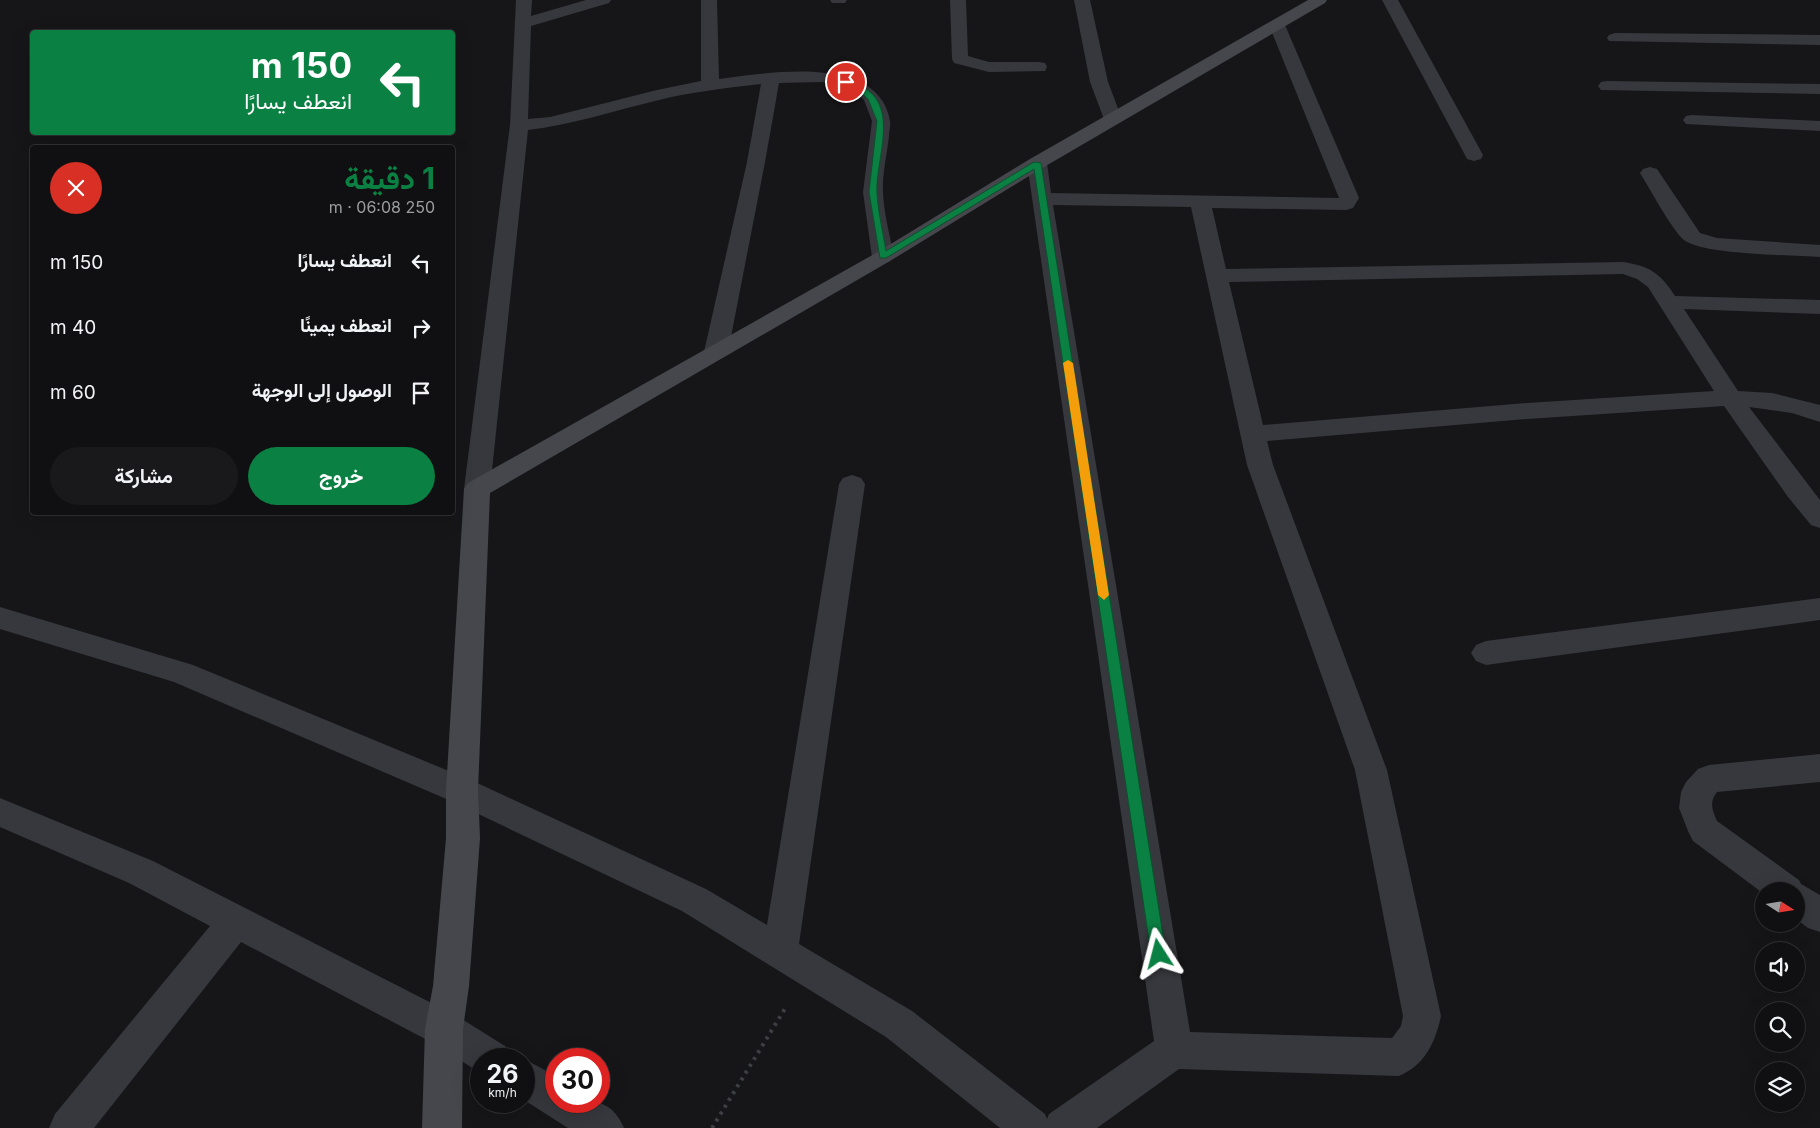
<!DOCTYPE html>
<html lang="ar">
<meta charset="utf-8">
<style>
:root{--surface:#101012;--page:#19191b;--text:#f1f3f6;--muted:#9c9d9f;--line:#303032;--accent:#0b8043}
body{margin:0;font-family:Inter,Vazirmatn,sans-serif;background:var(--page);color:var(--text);direction:rtl;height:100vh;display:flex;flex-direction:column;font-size:19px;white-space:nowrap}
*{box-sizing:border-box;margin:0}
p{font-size:16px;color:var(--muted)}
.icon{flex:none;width:28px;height:28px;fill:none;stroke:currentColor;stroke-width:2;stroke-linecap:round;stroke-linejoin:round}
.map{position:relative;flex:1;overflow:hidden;direction:ltr}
.details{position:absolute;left:30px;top:145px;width:425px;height:370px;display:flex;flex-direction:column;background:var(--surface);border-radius:5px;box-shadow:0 5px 20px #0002,0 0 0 1px var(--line);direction:rtl}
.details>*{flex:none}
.guide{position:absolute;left:30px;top:30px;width:425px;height:105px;border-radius:5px;box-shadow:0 5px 20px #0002,0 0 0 1px var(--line);direction:rtl;background:#0b8043;color:#fff;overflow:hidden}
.needle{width:32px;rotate:102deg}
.controls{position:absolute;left:1755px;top:882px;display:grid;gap:10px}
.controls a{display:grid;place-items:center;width:50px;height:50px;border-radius:50%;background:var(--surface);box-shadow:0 5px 20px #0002,0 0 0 1px var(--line);font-size:25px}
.speed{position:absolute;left:470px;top:1048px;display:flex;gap:10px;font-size:25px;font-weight:700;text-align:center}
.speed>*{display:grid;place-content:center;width:65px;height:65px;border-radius:50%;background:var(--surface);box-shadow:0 5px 20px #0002,0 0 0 1px var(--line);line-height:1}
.speed small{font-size:12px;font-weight:400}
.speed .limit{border:8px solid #d22;background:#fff;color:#111}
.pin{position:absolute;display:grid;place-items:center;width:42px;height:42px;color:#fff;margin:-21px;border:2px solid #fff;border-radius:50%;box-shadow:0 1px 5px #0007}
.me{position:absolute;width:55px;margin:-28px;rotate:351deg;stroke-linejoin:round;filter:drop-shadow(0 0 4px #0008)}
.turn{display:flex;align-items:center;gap:18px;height:105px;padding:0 20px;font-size:22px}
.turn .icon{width:65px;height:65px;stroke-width:2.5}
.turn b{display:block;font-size:35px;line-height:42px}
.round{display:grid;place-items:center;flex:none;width:52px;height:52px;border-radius:26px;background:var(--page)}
.overview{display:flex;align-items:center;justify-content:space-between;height:85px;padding:0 20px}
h1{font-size:30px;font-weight:700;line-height:38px;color:var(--accent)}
.primary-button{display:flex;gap:10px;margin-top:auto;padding:10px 20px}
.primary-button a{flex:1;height:58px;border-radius:30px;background:var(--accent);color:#fff;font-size:20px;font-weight:700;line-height:58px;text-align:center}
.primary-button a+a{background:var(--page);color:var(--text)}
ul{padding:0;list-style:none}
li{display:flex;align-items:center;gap:15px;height:65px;padding:0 20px}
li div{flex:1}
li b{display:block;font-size:19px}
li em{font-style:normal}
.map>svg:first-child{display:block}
</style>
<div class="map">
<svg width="1820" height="1128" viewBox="0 0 1820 1128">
<rect width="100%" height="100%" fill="#161618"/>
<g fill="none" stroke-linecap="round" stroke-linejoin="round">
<!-- path -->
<path stroke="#3d3f44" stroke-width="4" stroke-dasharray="3 5" stroke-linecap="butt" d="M712 1128 786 1007"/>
<!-- street -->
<path fill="#37383d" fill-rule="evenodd" d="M516 0H532L531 16 586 0H611L609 3 531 26 528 119 550 117 657 90 701 81V0H717L719 79C766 73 879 53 890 121 891 125 889 131 889 136 887 154 882 175 883 193 884 214 890 236 894 257L890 261 883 263 876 261 872 257 863 192 872 121 864 100 856 93 841 86 822 82 779 83 765 162 728 352 724 357 716 359 708 357 704 352 747 162 761 84C726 88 690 92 655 101 613 111 571 125 528 130L490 489 486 495 477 498 468 495 464 489 510 125Z
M830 0H847L845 3H832Z
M950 0H966L968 56 989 62H1039L1045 63 1047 67 1045 71 989 72 954 63 952 59Z
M1074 0H1090L1108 82 1122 119 1119 123 1113 124 1107 123 1104 119 1090 82Z
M1382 0H1398L1483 155 1481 159 1474 161 1467 159 1465 155Z
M1277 20 1283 22 1285 25 1359 198 1353 208 1346 210 1212 208 1226 269 1623 262C1650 266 1660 273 1675 296L1820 300V314L1684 309 1738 391 1772 393 1820 405V422L1792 413 1749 407 1820 500V528L1811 525 1788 497 1724 406 1527 419 1267 441 1273 465 1387 770 1441 1016C1435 1043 1425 1065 1399 1076L1179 1069 1097 1128H1000L886 1037 682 911 451 801 174 682 0 629V607L193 665 473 781 706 889 767 925 839 484 843 478 852 475 861 478 865 484 799 944 912 1011 1045 1114 1047 1119 1049 1114 1154 1041 1027 163 1030 159 1037 157 1044 159 1047 163 1051 193 1339 198 1269 25 1271 22ZM1053 205 1191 207 1247 465 1355 770 1403 1016 1401 1026 1392 1038 1190 1032ZM1623 274 1637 279 1648 287 1714 391 1527 403 1263 425 1229 282Z
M1615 33 1820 35V45L1609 41 1607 38 1609 35Z
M1607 81 1820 84V94L1601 90 1598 86 1601 82Z
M1692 115 1820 121V131L1686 124 1683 120 1686 116Z
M1650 167 1657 169 1700 233 1717 238 1820 245V257C1793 255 1703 255 1684 240 1672 230 1650 189 1640 173L1643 169Z
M1820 598V620L1486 665 1476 661 1471 653 1476 645 1486 641Z
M1820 754V782L1717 792C1709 802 1712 810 1717 821L1799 880 1801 884 1820 895V932L1808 928 1796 919V891H1764V894L1693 841 1688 831 1679 808 1681 792 1686 782 1698 769 1709 765Z
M0 798 153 861 457 1016 505 1046 511 1059H481V1074L479 1072 431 1042 241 942 94 1128H49L55 1114 210 926 129 883 0 827Z
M524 1059 556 1076V1101C586 1101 610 1095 624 1128H568L524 1100Z"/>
<!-- secondary -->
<path fill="#45474d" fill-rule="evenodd" d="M1308 0H1327L1325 3 1044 167 890 261 490 493 478 791 480 838 469 986 463 1029 462 1128H422L425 1029 433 986 446 838V791L464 489 468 483 876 253 1030 159Z"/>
</g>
<!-- route -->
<path fill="#0b8043" stroke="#07532c" d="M844 80C850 79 856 83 861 86 901 106 875 160 877 193 878 212 883 232 886 251L1034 162 1041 163 1166 954 1164 959 1159 961 1154 959 1151 954 1034 169 886 258H880L869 192 877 121 868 99 859 91 844 83Z"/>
<!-- slow -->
<path fill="#f59e0b" d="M1068 360 1073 363 1109 595 1104 600 1098 595 1063 363Z"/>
</svg>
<div class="controls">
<a><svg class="needle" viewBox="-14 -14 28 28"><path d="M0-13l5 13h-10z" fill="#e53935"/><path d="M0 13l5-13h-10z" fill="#9c9d9f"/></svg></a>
<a><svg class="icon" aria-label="sound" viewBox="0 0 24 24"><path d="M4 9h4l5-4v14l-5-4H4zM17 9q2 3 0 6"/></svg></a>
<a><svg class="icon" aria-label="search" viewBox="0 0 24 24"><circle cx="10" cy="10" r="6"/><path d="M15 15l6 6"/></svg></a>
<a><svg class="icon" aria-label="layers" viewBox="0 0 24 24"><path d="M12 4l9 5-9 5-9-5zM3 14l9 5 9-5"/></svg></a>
</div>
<div class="speed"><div>26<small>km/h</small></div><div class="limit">30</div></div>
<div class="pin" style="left:846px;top:82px;background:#d93025"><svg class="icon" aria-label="arrive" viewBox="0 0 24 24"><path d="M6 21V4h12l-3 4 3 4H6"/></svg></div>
<svg class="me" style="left:1159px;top:954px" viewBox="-20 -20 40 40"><path d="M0-17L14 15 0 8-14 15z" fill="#0b8043" stroke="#fff" stroke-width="4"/></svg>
<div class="guide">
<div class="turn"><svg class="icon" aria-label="left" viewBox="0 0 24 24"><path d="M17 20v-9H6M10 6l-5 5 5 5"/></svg><div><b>150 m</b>انعطف يسارًا</div></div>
</div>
<section class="details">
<div class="overview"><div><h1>1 دقيقة</h1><p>250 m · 06:08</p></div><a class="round" style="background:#d93025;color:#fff"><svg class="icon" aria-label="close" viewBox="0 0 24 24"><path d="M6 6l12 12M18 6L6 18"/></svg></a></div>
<ul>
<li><svg class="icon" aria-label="left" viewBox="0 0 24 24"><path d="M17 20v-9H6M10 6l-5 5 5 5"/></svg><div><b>انعطف يسارًا</b></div><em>150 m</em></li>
<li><svg class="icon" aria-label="right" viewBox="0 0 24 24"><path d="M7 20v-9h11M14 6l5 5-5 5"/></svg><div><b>انعطف يمينًا</b></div><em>40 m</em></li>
<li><svg class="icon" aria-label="arrive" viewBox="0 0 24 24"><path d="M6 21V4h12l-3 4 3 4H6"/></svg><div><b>الوصول إلى الوجهة</b></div><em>60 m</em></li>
</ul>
<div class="primary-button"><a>خروج</a><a>مشاركة</a></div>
</section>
</div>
